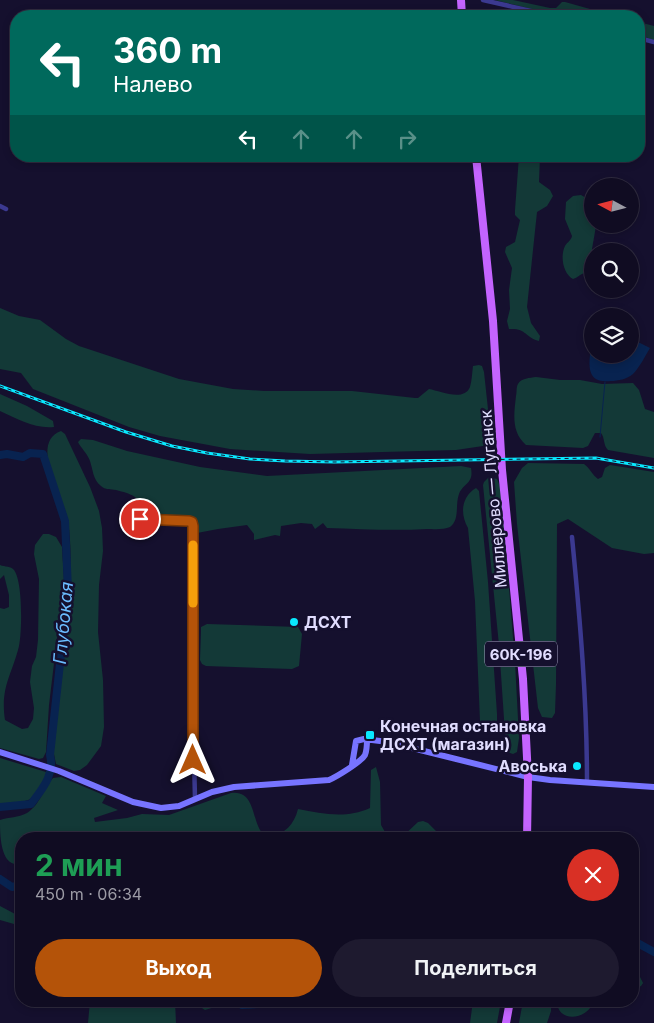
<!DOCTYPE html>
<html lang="ru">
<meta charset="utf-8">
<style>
:root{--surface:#100c22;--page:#1e1a2f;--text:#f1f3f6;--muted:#9c9ba5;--line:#302c40;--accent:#b45309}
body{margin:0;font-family:Inter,sans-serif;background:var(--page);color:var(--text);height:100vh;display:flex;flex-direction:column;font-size:19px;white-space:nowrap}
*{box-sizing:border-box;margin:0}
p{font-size:16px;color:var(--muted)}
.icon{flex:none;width:28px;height:28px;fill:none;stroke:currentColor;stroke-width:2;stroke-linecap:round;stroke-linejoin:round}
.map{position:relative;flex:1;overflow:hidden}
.side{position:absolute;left:15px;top:832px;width:624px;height:175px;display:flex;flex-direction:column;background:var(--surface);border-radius:20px;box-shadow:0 2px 8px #0003,0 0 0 1px var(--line)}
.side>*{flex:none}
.top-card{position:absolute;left:10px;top:10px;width:635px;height:152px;border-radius:20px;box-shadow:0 2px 8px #0003,0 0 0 1px var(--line);background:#00695c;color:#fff;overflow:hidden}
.needle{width:32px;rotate:277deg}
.controls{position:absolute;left:584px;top:178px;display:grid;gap:10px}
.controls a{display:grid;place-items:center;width:55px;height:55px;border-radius:50%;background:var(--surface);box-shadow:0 2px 8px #0003,0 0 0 1px var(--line);font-size:25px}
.pin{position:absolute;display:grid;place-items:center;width:42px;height:42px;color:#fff;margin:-21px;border:2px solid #fff;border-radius:50%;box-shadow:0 1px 5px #0007}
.me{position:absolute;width:55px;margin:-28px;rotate:0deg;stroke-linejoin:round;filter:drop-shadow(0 0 4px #0008)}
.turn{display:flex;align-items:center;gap:18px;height:105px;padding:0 20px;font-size:22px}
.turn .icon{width:65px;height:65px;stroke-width:2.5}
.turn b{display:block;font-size:35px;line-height:42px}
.lanes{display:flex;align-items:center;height:48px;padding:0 20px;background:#0003;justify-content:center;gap:25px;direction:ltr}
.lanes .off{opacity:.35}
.round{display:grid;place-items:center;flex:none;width:52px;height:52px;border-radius:26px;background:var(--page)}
.headline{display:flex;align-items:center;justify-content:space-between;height:85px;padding:0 20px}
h1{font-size:30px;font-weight:700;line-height:38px;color:#1e9e55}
.primary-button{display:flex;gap:10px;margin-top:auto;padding:10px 20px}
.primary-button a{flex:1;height:58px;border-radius:30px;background:var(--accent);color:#fff;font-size:20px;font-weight:700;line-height:58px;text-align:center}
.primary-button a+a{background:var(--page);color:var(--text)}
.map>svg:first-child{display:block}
</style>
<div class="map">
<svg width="654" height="1023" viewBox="0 0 654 1023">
<rect width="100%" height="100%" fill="#15102e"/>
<!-- green -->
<path fill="#133937" d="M495 0H513L550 8H556L562 2H565L615 16H561Z
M639 22 654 26V40L639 35Z
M519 156H540L539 182 550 190 553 196 547 206 537 212 527 307 531 323 540 336 539 341C524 337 527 328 509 329L507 321 510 309 509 290 512 268 505 252 506 247 515 242 520 220 515 215V210Z
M581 195C593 201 592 212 592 224H595L596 226 592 249V285L589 274C581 271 580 277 573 279 563 274 560 256 565 246 567 242 571 241 572 236L565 219 566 202 573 196Z
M0 308 19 316 40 320 66 339 79 346 179 379 233 389 264 391H352L415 398H418L429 389C440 391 464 402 470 387 472 380 472 373 473 366L479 365 482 366 484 372 491 437 487 444 483 446 456 450 310 454 230 449 160 436 129 427 33 389 21 373 0 369Z
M536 377 560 380H580L602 384 633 383 639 390 645 409 654 412V458L608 450C603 445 605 438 601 433H595L588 446 583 448 526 445C511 432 514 414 516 396 517 393 516 387 518 384 521 378 530 378 536 377Z
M0 394 27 406 53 421 54 427C35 429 17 419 0 411Z
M61 431 65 434 90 487 99 511 102 528 103 551 99 585 98 632 103 680 104 727 101 746 87 765 80 770 74 771 56 764 53 749C57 713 60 678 64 642 68 602 74 561 68 521 65 500 28 443 61 431Z
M81 439 93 440 127 451 200 467 267 476 461 466 471 468C474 484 463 483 459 494 455 504 460 520 450 527 444 530 433 529 427 529 393 531 360 529 327 528L323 523 315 529 312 524 301 523 281 526 280 536 275 535 254 540V534L247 525 218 529 197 533 196 521 148 515 144 513C141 497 132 494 116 490 111 489 105 490 101 486 93 480 93 470 90 461 88 455 83 450 79 444L78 442Z
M528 463 584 464C590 468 592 475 598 479L602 477 605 468 610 465 654 472V553L644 554 612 548 568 519 557 524 556 684 555 713 552 718 542 717 538 708 517 524 514 482 522 468Z
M489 477 497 479 501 489 515 662 519 738 517 752 513 754 507 752 506 748 499 645 483 485 484 482Z
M476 488 479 491 488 582 497 714V722L492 725 482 724 480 721 475 601 468 528C460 514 461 497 476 488Z
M43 534H49L56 537 62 547 64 580 49 705 46 752 43 758 39 759 0 748V608L4 609 9 607V595L4 575 0 579V565C5 567 11 566 14 570 23 582 22 632 19 646 12 675 0 687 5 720L22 729 28 728 33 719 34 708 30 682 32 666 36 657 38 640 39 579 34 554 35 545Z
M207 624 298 627 302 634 299 666 292 669 206 666 202 664 200 660 201 631V627Z
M0 758 46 772C48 780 36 797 28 800 19 803 9 803 0 804Z
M376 767 380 782 381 825 389 839H355L354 833 311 832 298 839H21V864C0 868 0 835 0 820 9 817 18 818 27 813 41 804 43 788 53 778L61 777 106 796 102 803 118 810 94 818 95 822 127 818 142 814 169 815 231 793C260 789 249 833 270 838 285 833 294 825 298 809 323 814 346 819 370 808L371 770Z
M423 821 428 823 440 835 439 839H400L418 822Z
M0 906 17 915 21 914V926L0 920Z
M633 972 640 977 643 983 641 986 633 990Z
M90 1001H175L176 1023H88Z
M191 1001H215L218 1006 205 1010Z
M473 1001H501L497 1023H470Z
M523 1001H551V1011L547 1023H519Z
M557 1001H594C587 1021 557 1023 557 1001Z"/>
<!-- water -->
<path fill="#082350" d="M592 331V354H630V338L650 348C645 356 640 367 633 374 627 379 618 381 611 381 585 384 589 364 591 346 591 341 591 336 592 331Z"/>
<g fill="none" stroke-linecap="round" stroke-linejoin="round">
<!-- stream -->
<path stroke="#082350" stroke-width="1" d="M600 437 605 382"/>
<!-- river -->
<path stroke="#082350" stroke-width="8" d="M0 455 7 454 23 457 30 453 43 454 65 521 68 590 50 755C55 775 42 789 31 804L0 807
M0 879 12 887 21 885
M632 940 654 952
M239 1001 242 1005 259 1004 263 1001"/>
<!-- street -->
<path stroke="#3b3990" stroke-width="4.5" d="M483 0 553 16
M639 38 654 42
M0 206 6 209
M140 519 189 521 192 522 193 526 192 671 195 799
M572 537C580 619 587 700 587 782"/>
<!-- secondary -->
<path stroke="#7774ff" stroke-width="6" d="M0 752 59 771 133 802 161 808 179 806 212 792 234 787 329 780C336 777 361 762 365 755 367 750 367 744 367 739
M352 765 356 741 364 739 388 742 528 777 550 780 654 787"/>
<!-- primary -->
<path stroke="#c464ff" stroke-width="8" d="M461 0 462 16
M476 156 493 321 502 470 523 679 528 777 527 839
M506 1023 510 1001"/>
<!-- rail casing -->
<g stroke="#09e9ff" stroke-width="3">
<path id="rail" d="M0 386 126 432 172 446 207 453 250 459 285 461 334 462 596 458 654 468"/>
</g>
<!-- rail -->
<use href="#rail" stroke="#15102e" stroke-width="1" stroke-dasharray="4" stroke-linecap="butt"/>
</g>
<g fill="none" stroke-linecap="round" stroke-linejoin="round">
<!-- route casing -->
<g stroke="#753606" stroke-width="12">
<path id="route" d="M140 519 189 521 192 522 193 526V760"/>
</g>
<!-- route -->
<use href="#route" stroke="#b45309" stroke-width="9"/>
<!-- slow -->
<path stroke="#f59e0b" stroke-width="9" d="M193 603V545"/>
</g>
<!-- markers -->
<g fill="#09e9ff" stroke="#15102e" stroke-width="2">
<circle cx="294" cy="622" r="5"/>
<rect x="365" y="730" width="10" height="10" rx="2.5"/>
<circle cx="577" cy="766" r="5"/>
</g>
<g text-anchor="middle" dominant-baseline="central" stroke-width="5" stroke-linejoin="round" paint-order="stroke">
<!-- shield labels -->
<rect fill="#15102e" stroke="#a4a0c0" stroke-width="1" x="485" y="641.5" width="72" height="25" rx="4"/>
<g font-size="15" font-weight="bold" fill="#e1ddff">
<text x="521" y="654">60К-196</text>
</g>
<!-- street labels -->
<g font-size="16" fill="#e1ddff" stroke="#15102e">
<text transform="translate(493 499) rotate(-95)">Миллерово — Луганск</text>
</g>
<!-- poi labels -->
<g font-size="16" font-weight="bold" fill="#e1ddff" stroke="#15102e" text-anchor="start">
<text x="304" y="622">ДСХТ</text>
<text x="380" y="726">Конечная остановка<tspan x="380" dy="18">ДСХТ (магазин)</tspan></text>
<text x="567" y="766" text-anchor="end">Авоська</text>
</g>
<!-- water labels -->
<g font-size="18" font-style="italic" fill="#6bbcff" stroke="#15102e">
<text transform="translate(63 623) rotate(-85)">Глубокая</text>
</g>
</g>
</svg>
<div class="controls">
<a><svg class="needle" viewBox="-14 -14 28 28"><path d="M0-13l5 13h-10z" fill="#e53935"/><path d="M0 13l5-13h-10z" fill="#9c9ba5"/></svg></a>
<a><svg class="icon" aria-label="search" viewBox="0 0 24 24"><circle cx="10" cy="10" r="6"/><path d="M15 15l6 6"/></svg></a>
<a><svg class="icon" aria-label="layers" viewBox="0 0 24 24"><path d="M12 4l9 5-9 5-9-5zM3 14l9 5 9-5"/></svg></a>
</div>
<div class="pin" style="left:140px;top:519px;background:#d93025"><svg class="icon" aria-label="arrive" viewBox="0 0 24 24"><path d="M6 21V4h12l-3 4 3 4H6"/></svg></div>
<svg class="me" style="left:193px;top:760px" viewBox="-20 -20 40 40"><path d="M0-17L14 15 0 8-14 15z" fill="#b45309" stroke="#fff" stroke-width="4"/></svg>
<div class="top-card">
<div class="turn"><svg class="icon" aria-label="left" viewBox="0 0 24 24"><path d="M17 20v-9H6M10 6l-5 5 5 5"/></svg><div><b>360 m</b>Налево</div></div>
<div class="lanes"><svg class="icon" aria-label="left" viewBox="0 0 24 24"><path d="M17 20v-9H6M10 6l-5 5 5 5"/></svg><svg class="icon off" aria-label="ahead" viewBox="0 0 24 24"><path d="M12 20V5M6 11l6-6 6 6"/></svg><svg class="icon off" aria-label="ahead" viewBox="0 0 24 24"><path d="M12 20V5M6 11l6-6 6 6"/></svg><svg class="icon off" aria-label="right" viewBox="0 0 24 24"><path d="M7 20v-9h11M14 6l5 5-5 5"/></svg></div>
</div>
<section class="side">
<div class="headline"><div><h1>2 мин</h1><p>450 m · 06:34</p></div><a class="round" style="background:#d93025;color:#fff"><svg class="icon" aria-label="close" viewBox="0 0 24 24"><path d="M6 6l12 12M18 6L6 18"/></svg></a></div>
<div class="primary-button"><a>Выход</a><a>Поделиться</a></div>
</section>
</div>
